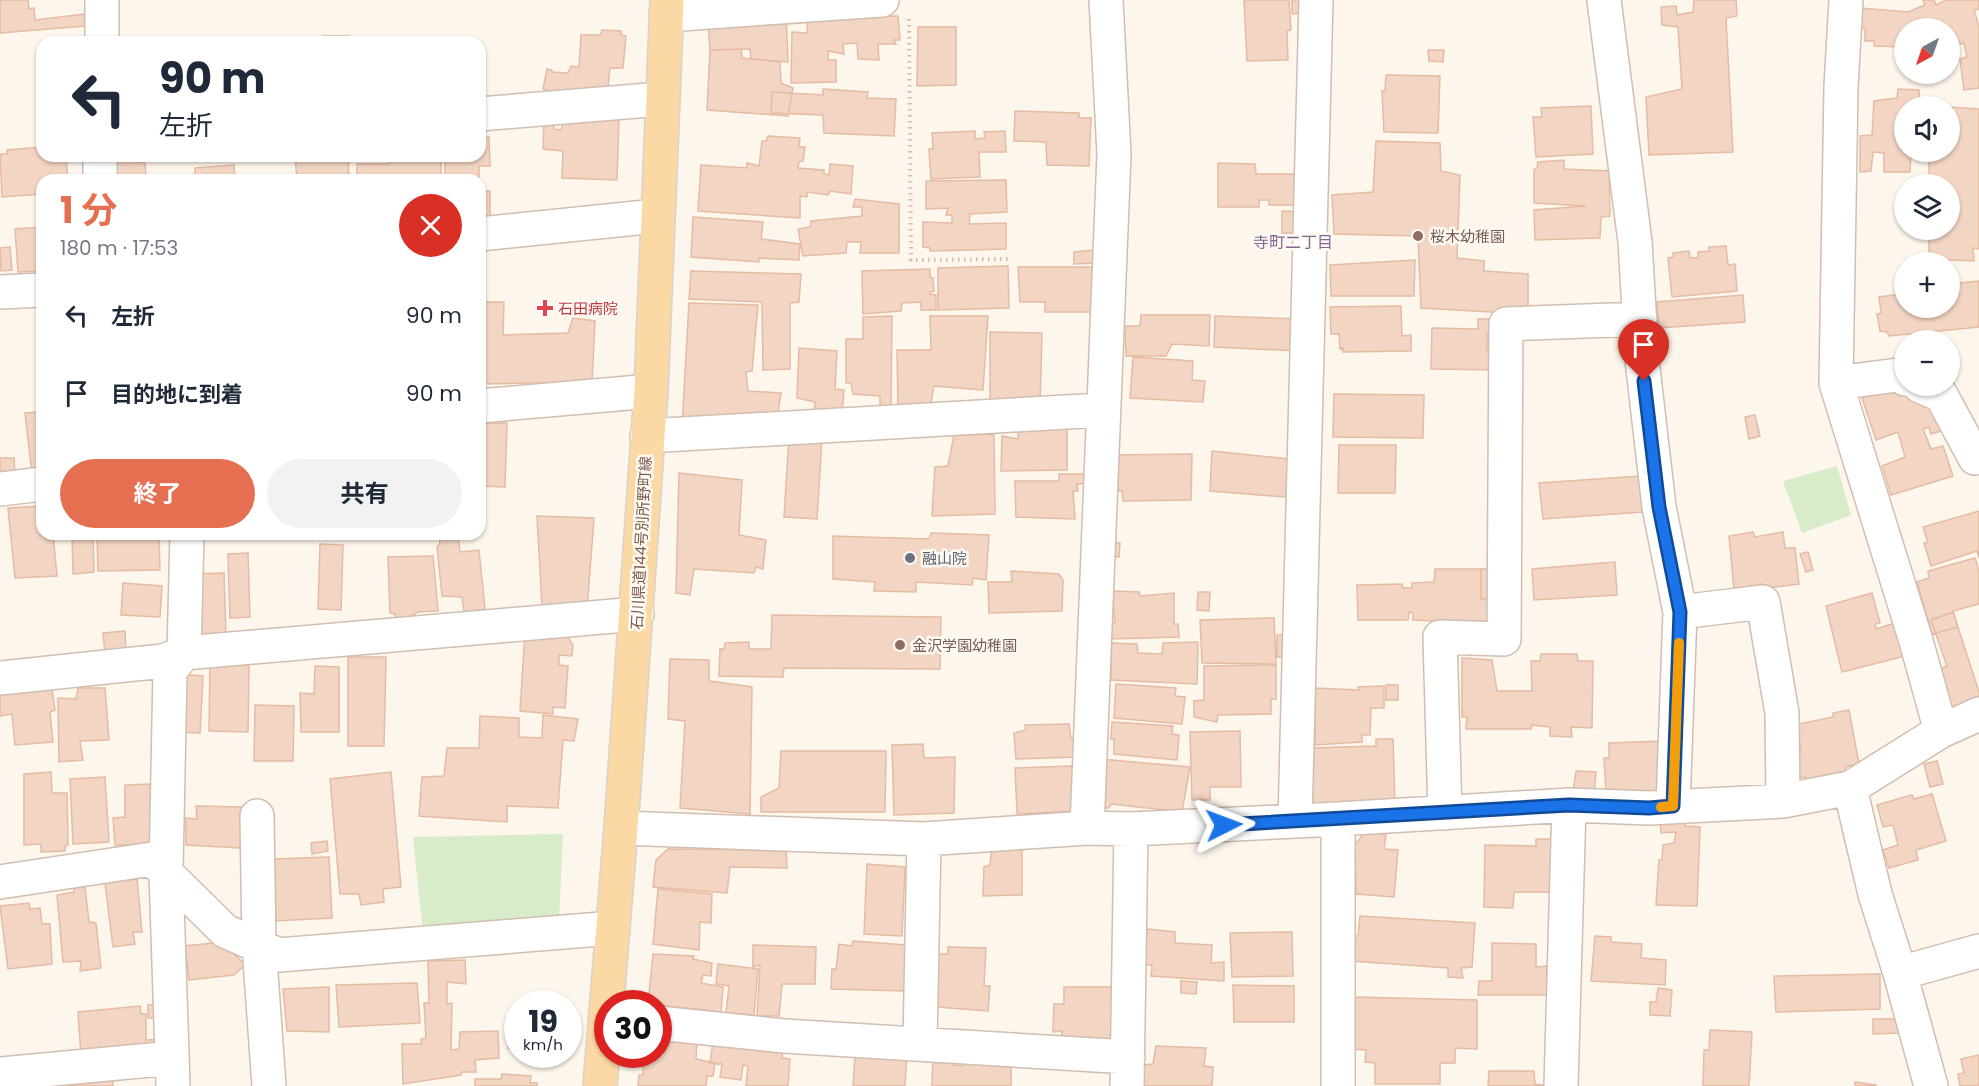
<!DOCTYPE html>
<html lang="ja">
<meta charset="utf-8">
<style>
:root{--surface:#fff;--page:#f2f2f3;--text:#1f2937;--muted:#747a83;--accent:#e76f51}
body{margin:0;font-family:Poppins,"Noto Sans JP",sans-serif;background:var(--page);color:var(--text);height:100vh;display:flex;flex-direction:column;font-size:22px;white-space:nowrap}
*{box-sizing:border-box;margin:0}
p{font-size:20px;color:var(--muted)}
.icon{flex:none;width:33px;height:33px;fill:none;stroke:currentColor;stroke-width:2;stroke-linecap:round;stroke-linejoin:round}
.map{position:relative;flex:1;overflow:hidden}
.sheet{position:absolute;left:36px;top:174px;width:450px;height:366px;display:flex;flex-direction:column;background:var(--surface);border-radius:18px;box-shadow:0 2px 4px #0004}
.sheet>*{flex:none}
.guide{position:absolute;left:36px;top:36px;width:450px;height:126px;border-radius:18px;box-shadow:0 2px 4px #0004;background:#fff;color:var(--text);overflow:hidden}
.needle{width:39px;rotate:220deg}
.fabs{position:absolute;left:1894px;top:18px;display:grid;gap:12px}
.fabs a{display:grid;place-items:center;width:66px;height:66px;border-radius:50%;background:var(--surface);box-shadow:0 2px 4px #0004;font-size:30px}
.speed{position:absolute;left:504px;top:990px;display:flex;gap:12px;font-size:30px;font-weight:700;text-align:center}
.speed>*{display:grid;place-content:center;width:78px;height:78px;border-radius:50%;background:var(--surface);box-shadow:0 2px 4px #0004;line-height:1}
.speed small{font-size:15px;font-weight:400}
.speed .limit{border:9px solid #d22;background:#fff;color:#111}
.pin{position:absolute;display:grid;place-items:center;width:51px;height:51px;color:#fff;margin:-62px -26px;border-radius:50% 50% 50% 0;rotate:-45deg;box-shadow:0 0 6px #0007}
.pin .icon{rotate:45deg}
.me{position:absolute;width:66px;margin:-33px;rotate:87deg;stroke-linejoin:round;filter:drop-shadow(0 0 4px #0008)}
.turn{display:flex;align-items:center;gap:21px;height:126px;padding:0 24px;font-size:27px}
.turn .icon{width:78px;height:78px;stroke-width:2.5}
.turn b{display:block;font-size:42px;line-height:51px}
.round{display:grid;place-items:center;flex:none;width:63px;height:63px;border-radius:32px;background:var(--page)}
.summary{display:flex;align-items:center;justify-content:space-between;height:102px;padding:0 24px}
h1{font-size:36px;font-weight:700;line-height:45px;color:var(--accent)}
.button{display:flex;gap:12px;margin-top:auto;padding:12px 24px}
.button a{flex:1;height:69px;border-radius:36px;background:var(--accent);color:#fff;font-size:24px;font-weight:700;line-height:69px;text-align:center}
.button a+a{background:var(--page);color:var(--text)}
ul{padding:0;list-style:none}
li{display:flex;align-items:center;gap:18px;height:78px;padding:0 24px}
li div{flex:1}
li b{display:block;font-size:22px}
li em{font-style:normal}
.map>svg:first-child{display:block}
</style>
<div class="map">
<svg width="1979" height="1086" viewBox="0 0 1979 1086">
<rect width="100%" height="100%" fill="#fdf6ec"/>
<!-- green -->
<path fill="#d8ecc9" d="M1837 466 1851 515 1802 533 1783 481Z
M563 834 559 921 423 933 413 837Z"/>
<!-- building -->
<path fill="#f3d5c3" stroke="#e6bba3" stroke-width="1.5" d="M0 0H28L29 9 34 8 35 20 84 14 85 26 0 33Z
M1244 0H1289L1291 30 1287 31 1288 60 1247 61Z
M1292 0H1301L1302 13 1292 14Z
M1694 0H1736L1737 16 1726 18 1733 152 1649 155 1646 97 1682 89 1678 27 1662 25 1661 7 1676 6 1677 15 1693 12Z
M1923 0H1934L1936 5 1946 0H1979V9L1974 10 1979 27V88L1964 90 1960 59 1967 57 1964 43 1950 47V28H1905V47L1874 46V41H1865V28H1860L1861 8 1908 12 1925 5Z
M808 13 858 17 898 16 900 40H894L896 44H878L879 60 858 59 857 43 843 44 844 54 828 51V60H836V82L791 83 792 32 807 33Z
M786 14 788 62 751 59 750 49 710 50 708 20Z
M918 27H956V85L917 86Z
M602 30 621 31V35L626 36 623 68H610L607 96 548 94V90L543 89 547 69 552 70V72L568 73 571 66 579 67 581 35H600Z
M323 36H349L350 42H323Z
M741 49 742 58 780 62 781 83 793 88 788 116 707 110 710 50Z
M1428 50H1444L1443 62 1429 61Z
M1386 75 1440 76 1438 133 1384 132 1382 91H1385Z
M823 89 868 92 867 98 896 99 894 136 824 133 823 115 771 113 772 92 823 95Z
M1898 89 1919 90 1920 106H1931H1905V152H1911L1910 172H1884V153L1873 152 1871 171 1860 172V136L1872 135 1874 101 1897 98Z
M1591 106 1593 154 1536 157 1533 117H1542L1541 108Z
M1950 107 1979 109V249L1973 248 1974 261 1929 259V230H1950V184H1929V152H1950Z
M1015 111 1079 113V118H1091L1089 166 1047 165 1046 142 1014 141Z
M565 116 619 117 617 180 562 178 563 151 543 149 544 119 554 118V129L561 130Z
M975 131V139L985 138 984 132 1005 131 1006 152H979L980 177 931 179 929 149H933L932 133Z
M768 136 800 138 799 147H805L803 161 799 162 798 168 824 170V174L829 175 830 164 853 166 851 194 830 191 828 195 807 192V197L800 196V218L698 211 701 165 747 168V163L759 166 762 141H766Z
M480 137H489L490 166H479V180H445V156H480Z
M1376 141 1440 143 1441 171 1460 175 1457 258 1484 261V271L1528 274V314L1421 308 1418 236 1334 234 1332 195 1373 192Z
M42 147V156H66L68 180H42V194L2 197 0 154H7V150Z
M295 156H348L349 180H297Z
M389 156H441V180H357V164H389Z
M1564 160V169L1609 171 1610 216 1601 217 1600 238 1535 240 1534 210 1586 206 1534 203V170L1537 168 1538 162Z
M113 161 145 162 146 180H115Z
M1218 163 1255 164 1256 174H1302V205H1269V200H1259V207H1218Z
M234 165 235 180H195V168Z
M1006 180 1007 212 970 214 969 224 1006 223V249L930 251V248L923 247V222L952 223V215H946L948 208 926 209V181Z
M480 191H490V222H480Z
M855 199 899 204V253H860L861 242H847L846 253 803 256 798 229 810 227 811 221 862 216V207H853Z
M1282 211 1302 212 1301 233H1282Z
M693 217 763 222 761 239 800 244 799 260 759 258V262L691 257Z
M42 227V271L18 272 15 229Z
M1726 246 1728 265 1735 264 1737 291 1672 297 1668 258 1673 257V253L1689 251 1690 258H1698V252L1709 251V247Z
M10 247 12 270 1 271 0 248Z
M1095 250V263L1074 264V252Z
M1415 260 1414 296H1331L1330 265Z
M1008 266 1009 308 938 310V268Z
M1018 267H1096L1095 312H1045V302H1020Z
M930 269V277L933 278 934 291 930 292V294L936 295V310H921V302L902 303 901 311 863 314 862 271Z
M691 271 801 274 799 302 790 303V369L763 370 762 302 689 299Z
M1979 281V327L1889 336 1887 332 1880 331 1877 314 1881 313 1879 297 1902 294 1905 308H1950V284Z
M1743 295 1745 322 1659 328 1657 302Z
M480 302H504L503 335 568 333 573 318 595 321 592 382 480 384Z
M689 303 758 305 752 371 746 372 748 391 781 393 777 419 682 427Z
M1401 306 1402 336 1411 335V351L1343 352V348L1340 349 1339 334H1331L1330 307Z
M1141 315H1210L1209 346 1172 344 1166 356H1126L1125 326H1140Z
M892 316 891 408H880V396L853 394 851 383H846V339H863V317Z
M930 316H988L983 390 934 386 930 408H898L897 350H931Z
M1215 316 1301 319 1300 351 1214 347Z
M1478 319H1499L1498 333H1487V352H1497V370L1431 369 1432 328 1478 329Z
M990 332 1042 333 1040 405 990 404Z
M799 348 837 351 835 389 844 390 842 413 814 412 815 402 797 398Z
M1133 357 1193 361 1192 380 1205 381 1203 402 1130 398Z
M1893 386 1933 397 1948 429 1931 434 1929 427 1923 429 1931 449 1943 446 1953 476 1891 495 1882 466 1905 457 1898 432 1876 440 1862 398Z
M1334 394 1424 395 1423 438 1333 437Z
M42 412V473L32 474 25 413Z
M1755 415 1760 436 1749 439 1745 417Z
M480 423H507L505 487 480 486Z
M1067 426V470L1001 471 1002 436 1018 439V428Z
M994 434 995 514 932 516 935 467 948 466 954 435Z
M789 437 822 439 817 519 784 517Z
M1339 445H1396L1395 493H1338Z
M1212 451 1290 459 1286 497 1210 491Z
M1192 454 1191 500 1123 501 1122 491H1118V477H1112L1113 455Z
M0 458H14L15 475 0 476Z
M679 473 742 480 739 535 766 540 763 569 756 567 754 573 694 569 690 595 676 593Z
M1059 474H1091V483L1077 484 1078 491H1073L1075 519 1016 517 1015 481H1059Z
M1640 476 1643 512 1543 519 1539 483Z
M42 506V534H53L57 576 15 578 8 508Z
M1979 511V558L1977 551 1931 566 1924 543H1928L1923 527Z
M537 516 594 518 587 610 542 606Z
M1753 532 1755 537 1783 532 1785 548H1795L1799 584 1762 589V584L1734 589 1729 536Z
M931 533 989 535 986 580 973 578 972 585 916 582V592L874 591 875 582 833 579V536L929 539Z
M72 534H93L94 572 73 574Z
M97 534H159L160 570 98 571Z
M439 534H458L460 552 479 550 485 609 464 612 462 597 442 596 437 546 440 545Z
M1109 542 1120 543 1119 557 1108 556Z
M320 544 343 545 341 610 318 609Z
M1808 552 1813 570 1806 572 1800 554Z
M248 553 250 617 230 618 228 554Z
M433 556 438 611 418 612 413 615V619H396L395 614 390 613 388 557Z
M1975 558 1979 571V604L1953 611 1958 627 1932 634 1917 582 1929 578 1928 571Z
M1615 562 1617 595 1534 600 1532 569Z
M1435 569H1496L1492 628 1436 627V621L1413 620V613L1409 612 1408 620H1358L1357 585 1402 584 1403 588H1412V583L1434 582Z
M1481 569 1496 570V598L1481 599Z
M1011 571 1059 574 1063 580 1062 611 989 613 988 582H1012Z
M224 573 226 637 192 638 190 574Z
M123 583 162 586 160 617 121 615Z
M1112 591 1139 592 1140 596 1174 593V624H1178L1179 637 1108 639 1107 623H1115Z
M1198 592H1210L1209 611 1197 610Z
M1872 593 1880 623 1875 624 1876 629 1898 622 1909 655 1842 672 1826 606Z
M1953 612 1979 692V699L1952 708 1940 669 1947 666 1931 620Z
M772 615 941 617 940 669 784 668 783 677 719 676 720 649H724L725 643 749 642V649H771Z
M1274 618 1276 664 1202 663 1200 620Z
M125 631 126 652 105 653 103 633Z
M525 633H565L573 645 572 656 559 655V665L568 666 565 708 553 707V714L520 711Z
M1277 635H1292V657H1277Z
M1198 642 1197 684 1111 680V643L1137 644 1138 653 1162 654 1163 643Z
M1541 654H1577L1578 661H1593L1592 728 1571 727 1572 737 1550 736V727L1532 725 1531 729H1466L1467 717H1462V658L1492 660 1497 691H1532L1531 661H1540Z
M348 657H386L384 746H348Z
M670 659 709 660V681L752 687 750 814 680 808 685 721 668 719Z
M210 663 249 664 248 732 209 731Z
M1276 665V699H1271V714L1218 715 1217 722 1194 717V701L1204 700V666Z
M315 666 339 667V732H301L300 693 314 694Z
M178 674 203 676 200 733 175 732Z
M51 683 55 710 50 712 53 742 15 745 12 714 0 716V689Z
M1116 684 1176 688 1175 696 1185 697 1182 724 1114 718Z
M1386 685H1398V700H1386Z
M1384 686V708H1371L1370 735H1362V742L1315 745V688L1359 690 1358 687Z
M78 688H105L109 740 80 741 83 760 59 762 58 698 76 699Z
M255 705 294 706 293 761H254Z
M1849 710 1859 764 1845 767 1846 772 1832 774V778L1807 781 1805 777 1798 778 1795 767 1799 766 1796 750H1801L1794 725 1833 717V713Z
M543 715 578 719 574 741 563 740 558 808 507 806V822L419 816 422 777 444 776 447 748H479L480 716 519 718V737L542 738Z
M1112 722 1173 726 1172 734 1179 735 1177 760 1114 754V739H1111Z
M1069 724 1071 739 1080 740 1076 757 1016 759 1014 733 1026 730 1025 725Z
M1240 731 1241 787H1210V800H1192L1190 732Z
M1376 739H1393L1395 806 1313 808 1311 748 1376 746Z
M1376 739H1393L1395 806 1313 808 1311 748 1376 746Z
M1664 741 1659 791 1606 792 1604 758H1609V743Z
M923 744 924 758 955 757 954 813 894 815 892 745Z
M781 751H886L885 812H761V797L779 788Z
M1100 759 1190 767 1182 812 1111 804 1109 808H1097Z
M1937 761 1943 784 1930 787 1924 764Z
M1071 766 1074 769 1077 811 1017 814 1015 768Z
M1576 771 1596 772 1594 794 1573 792Z
M51 772 52 793H67L68 845 65 846V851L41 852V844L24 845V774Z
M391 772 401 887 383 889 384 902 361 905 359 894H340L330 779Z
M105 777 109 842 73 844 70 779Z
M150 784 155 844 115 845 113 818 125 817V785Z
M1932 794 1946 841 1916 850 1918 860 1889 868 1883 850 1898 845 1893 825 1883 827 1877 805 1912 795 1914 799Z
M196 806 242 807 240 848 186 845V818L197 819Z
M1685 819V826L1700 827 1697 906 1656 905 1659 860H1662L1663 845 1674 843 1676 832 1661 833 1660 822Z
M1364 833 1386 834 1384 849 1398 850 1394 897 1356 894 1355 845Z
M1536 839H1552L1551 892H1514L1513 908 1484 907 1485 845 1536 846Z
M327 841 328 851 312 854 311 843Z
M992 847H1022V895L983 896 984 867 990 865Z
M668 849 786 850 787 868 730 867 727 893 653 887 656 860Z
M329 857 332 918 275 921 274 859Z
M867 864 905 867 902 936 864 934Z
M137 879 142 932H133L135 944 113 947 105 883Z
M85 887 89 922 96 923 101 968 80 971 81 961 63 962 57 895 74 892V888Z
M658 889 712 894 711 923 700 922 699 950 653 944Z
M29 903 30 909 40 908 42 924H50L52 964 8 969 0 906Z
M1360 916 1475 923 1472 967 1461 968 1463 978 1448 977V968L1352 961V936H1358Z
M1147 929 1175 932V943L1212 945 1211 963 1224 962V981L1151 976 1152 965H1139L1141 939H1146Z
M1292 932 1293 976 1232 977 1230 933Z
M1595 936 1611 937V942L1642 944 1641 958 1666 960 1665 985 1591 981Z
M853 941 906 945 905 991 831 989 832 969H836L839 944 852 946Z
M222 942 245 965 234 975 189 980 185 946Z
M1492 943 1536 944V967L1547 966V995H1478L1479 981H1492Z
M753 945 816 947 815 984H782L779 1016H757L760 965 753 967Z
M948 947 986 948 984 986H990L988 1011 937 1007 938 954H948Z
M653 954 694 956 693 959 712 963 711 976 703 975 701 983 723 987 721 1012 648 1004Z
M465 960 466 984 447 982V1004L452 1003 451 1050 459 1049 460 1032 498 1031 499 1058 475 1060 476 1072H462L461 1075 403 1084 402 1044H421V1039L426 1038 424 1003H429L428 961Z
M718 964 758 969 754 1015 726 1013 729 986 716 984Z
M1880 974V1009L1776 1012 1774 976Z
M1181 981 1197 982 1196 994 1181 993Z
M417 983 420 1023 339 1027 336 985Z
M1233 985 1294 986V1022H1234Z
M329 987V1032L287 1031 283 989Z
M1064 987H1117L1111 1049 1061 1046 1062 1031 1053 1032 1054 1004H1064Z
M1658 988 1672 990 1670 1016 1650 1015V1002H1656Z
M1350 997 1477 1000V1049L1455 1048V1063H1440V1084H1375V1063L1365 1062 1366 1050 1350 1049Z
M528 1001 559 1004H528Z
M148 1005H162V1018H148Z
M140 1006 141 1014H146V1040L165 1039 167 1049 81 1056 78 1012Z
M1873 1019H1899V1033L1873 1034Z
M510 1028 518 1029V1049L508 1048Z
M1710 1030 1752 1032 1749 1086H1703L1704 1050H1709Z
M658 1036 697 1039 696 1059 715 1063 713 1076H707L706 1086H638L639 1075H643L644 1055H639L658 1054Z
M713 1042 760 1047V1051L769 1052V1047L783 1048 782 1058 790 1059 788 1086H746L748 1066 743 1065 741 1080 720 1077 722 1064 710 1063Z
M1156 1046 1206 1048 1204 1066 1213 1067 1212 1086H1142L1143 1065 1153 1064Z
M907 1054 905 1086H853L855 1057Z
M933 1055H953V1065L962 1066 966 1056 1011 1058V1086H932Z
M1979 1055V1086H1960L1958 1074 1964 1073 1961 1059Z
M1489 1071H1534L1535 1084 1547 1086H1488Z
M112 1073 113 1086H66V1076Z
M502 1074 531 1076 530 1083H537V1086H475V1079H501Z
M1855 1082 1876 1085 1875 1086H1855Z"/>
<g fill="none" stroke-linecap="round" stroke-linejoin="round">
<!-- minor casing -->
<g stroke="#d1beb0" stroke-width="36">
<path id="minor" d="M1604 0 1635 242 1642 360 1659 507 1680 612 1673 806
M1846 0 1841 87 1836 383 1916 641 1941 731
M666 15 882 0
M102 42V0
M480 114 661 99
M100 156V180
M480 234 656 216
M0 292 42 290
M1836 383 1898 375 1905 379
M1920 386 1941 395 1975 458 1979 456
M480 406 651 391
M647 436 1101 410
M0 489 42 484
M1680 612 1763 602 1782 713 1783 801
M0 678 163 661 184 653 637 614
M1850 788 1875 894 1900 973 1931 1086
M1445 813 1440 637 1504 639 1506 324 1640 319
M257 816 259 946 269 1086
M1295 821 1316 0
M621 828 924 839 1087 828 1131 829 1338 819 1569 805 1649 808 1783 801 1850 788 1941 731 1979 714
M1087 828 1114 154 1106 0
M0 882 152 859 225 931 279 955 613 928
M1900 973 1979 951
M658 1023 784 1036 1128 1057
M920 1044 924 839
M0 1074 172 1058
M173 1086 166 872 170 671 184 653 187 534
M1127 1086 1131 829
M1338 1086V819
M1561 1086 1569 805"/>
</g>
<!-- major casing -->
<g stroke="#dad1cd" stroke-width="36">
<path id="major" d="M600 1086 621 828 651 391 667 0"/>
</g>
<!-- path -->
<path stroke="#d9b8a5" stroke-width="4" stroke-dasharray="1.5 4.5" stroke-linecap="butt" d="M909 19 911 260 1011 259"/>
<!-- minor -->
<use href="#minor" stroke="#fff" stroke-width="33"/>
<!-- major -->
<use href="#major" stroke="#fbd9a5" stroke-width="33"/>
</g>
<g fill="none" stroke-linecap="round" stroke-linejoin="round">
<!-- route casing -->
<g stroke="#114b97" stroke-width="15">
<path id="route" d="M1224 825 1569 805 1649 808 1673 806 1680 612 1659 507 1644 381"/>
</g>
<!-- route -->
<use href="#route" stroke="#1a73e8" stroke-width="10"/>
<!-- slow -->
<path stroke="#f59e0b" stroke-width="10" d="M1661 807 1673 806 1679 643"/>
</g>
<!-- markers -->
<g fill="#8d6e63" stroke="#fffaf3" stroke-width="2">
<circle cx="1418" cy="236" r="6"/>
<circle cx="900" cy="645" r="6"/>
</g>
<path fill="#e0444e" stroke="#fffaf3" stroke-width="2" d="M542 299h6v6h6v6h-6v6h-6v-6h-6v-6h6z"/>
<circle fill="#6b7280" stroke="#fffaf3" stroke-width="2" cx="910" cy="558" r="6"/>
<g text-anchor="middle" dominant-baseline="central" stroke-width="5" stroke-linejoin="round" paint-order="stroke">
<!-- education labels -->
<g font-size="15" fill="#785e54" stroke="#fffaf3" text-anchor="start">
<text x="1430" y="236">桜木幼稚園</text>
<text x="912" y="645">金沢学園幼稚園</text>
</g>
<!-- health labels -->
<g font-size="15" fill="#be3a42" stroke="#fffaf3" text-anchor="start">
<text x="558" y="308">石田病院</text>
</g>
<!-- street labels -->
<g font-size="15" fill="#7a5c4d" stroke="#fffaf3">
<text transform="translate(641 543) rotate(-87)">石川県道144号別所野町線</text>
</g>
<!-- worship labels -->
<g font-size="15" fill="#5b616d" stroke="#fffaf3" text-anchor="start">
<text x="922" y="558">融山院</text>
</g>
<!-- neighbourhood labels -->
<g font-size="16" fill="#846695" stroke="#fffaf3">
<text x="1293" y="242">寺町二丁目</text>
</g>
</g>
</svg>
<div class="fabs">
<a><svg class="needle" viewBox="-14 -14 28 28"><path d="M0-13l5 13h-10z" fill="#e53935"/><path d="M0 13l5-13h-10z" fill="#747a83"/></svg></a>
<a><svg class="icon" aria-label="sound" viewBox="0 0 24 24"><path d="M4 9h4l5-4v14l-5-4H4zM17 9q2 3 0 6"/></svg></a>
<a><svg class="icon" aria-label="layers" viewBox="0 0 24 24"><path d="M12 4l9 5-9 5-9-5zM3 14l9 5 9-5"/></svg></a>
<a>+</a>
<a>−</a>
</div>
<div class="speed"><div>19<small>km/h</small></div><div class="limit">30</div></div>
<div class="pin" style="left:1644px;top:381px;background:#d93025"><svg class="icon" aria-label="arrive" viewBox="0 0 24 24"><path d="M6 21V4h12l-3 4 3 4H6"/></svg></div>
<svg class="me" style="left:1224px;top:825px" viewBox="-20 -20 40 40"><path d="M0-17L14 15 0 8-14 15z" fill="#1a73e8" stroke="#fff" stroke-width="4"/></svg>
<div class="guide">
<div class="turn"><svg class="icon" aria-label="left" viewBox="0 0 24 24"><path d="M17 20v-9H6M10 6l-5 5 5 5"/></svg><div><b>90 m</b>左折</div></div>
</div>
<section class="sheet">
<div class="summary"><div><h1>1 分</h1><p>180 m · 17:53</p></div><a class="round" style="background:#d93025;color:#fff"><svg class="icon" aria-label="close" viewBox="0 0 24 24"><path d="M6 6l12 12M18 6L6 18"/></svg></a></div>
<ul>
<li><svg class="icon" aria-label="left" viewBox="0 0 24 24"><path d="M17 20v-9H6M10 6l-5 5 5 5"/></svg><div><b>左折</b></div><em>90 m</em></li>
<li><svg class="icon" aria-label="arrive" viewBox="0 0 24 24"><path d="M6 21V4h12l-3 4 3 4H6"/></svg><div><b>目的地に到着</b></div><em>90 m</em></li>
</ul>
<div class="button"><a>終了</a><a>共有</a></div>
</section>
</div>
